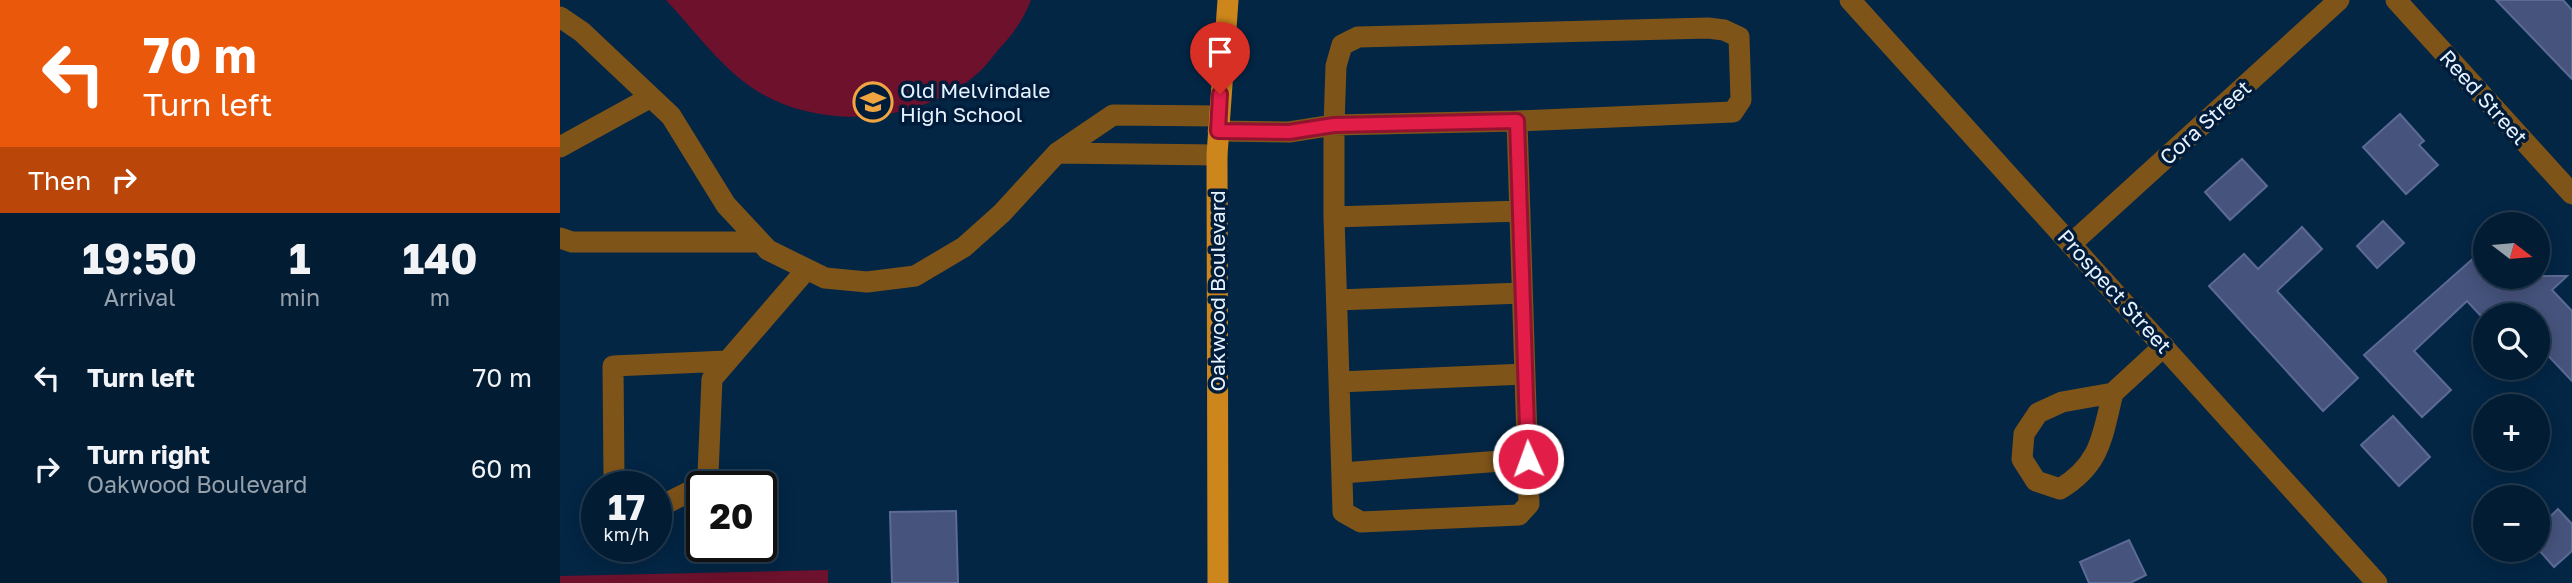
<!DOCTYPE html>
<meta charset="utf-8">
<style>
:root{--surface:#021c34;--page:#0c253c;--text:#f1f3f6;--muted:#96a1ac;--line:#233a4f}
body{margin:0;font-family:"Golos Text",sans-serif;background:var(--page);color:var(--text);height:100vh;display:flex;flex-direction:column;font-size:26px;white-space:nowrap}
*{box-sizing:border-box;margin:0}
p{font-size:23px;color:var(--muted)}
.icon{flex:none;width:38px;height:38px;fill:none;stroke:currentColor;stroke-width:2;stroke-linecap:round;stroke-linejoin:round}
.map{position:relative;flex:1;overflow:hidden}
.panel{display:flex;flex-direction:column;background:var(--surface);width:560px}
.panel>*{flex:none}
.hud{background:#ea580c;color:#fff;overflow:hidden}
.needle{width:46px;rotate:106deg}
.buttons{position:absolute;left:1913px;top:212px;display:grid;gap:14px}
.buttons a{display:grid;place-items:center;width:77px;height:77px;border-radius:50%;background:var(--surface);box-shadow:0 4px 18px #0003,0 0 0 2px var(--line);font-size:35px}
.speed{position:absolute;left:21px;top:471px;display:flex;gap:14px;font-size:35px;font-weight:700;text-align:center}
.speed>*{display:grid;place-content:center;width:91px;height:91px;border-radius:50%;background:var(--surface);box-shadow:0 4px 18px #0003,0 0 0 2px var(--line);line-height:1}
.speed small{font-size:18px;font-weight:400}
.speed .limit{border:4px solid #111;border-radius:10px;background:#fff;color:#111}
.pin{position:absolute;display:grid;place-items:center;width:60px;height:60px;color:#fff;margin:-72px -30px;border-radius:50% 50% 50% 0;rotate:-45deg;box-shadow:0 0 7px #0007}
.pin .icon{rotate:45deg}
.me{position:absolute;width:77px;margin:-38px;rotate:358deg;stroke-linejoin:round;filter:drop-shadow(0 0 5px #0008)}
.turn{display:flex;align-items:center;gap:24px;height:147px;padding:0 28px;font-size:32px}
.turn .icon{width:91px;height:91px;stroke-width:2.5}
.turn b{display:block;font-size:49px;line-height:60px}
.then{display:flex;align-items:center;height:66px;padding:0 28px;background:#0003;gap:14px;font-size:26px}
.eta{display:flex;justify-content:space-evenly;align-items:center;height:119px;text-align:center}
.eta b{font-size:42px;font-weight:700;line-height:49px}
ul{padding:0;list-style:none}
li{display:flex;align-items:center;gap:21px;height:91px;padding:0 28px}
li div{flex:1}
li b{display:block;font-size:26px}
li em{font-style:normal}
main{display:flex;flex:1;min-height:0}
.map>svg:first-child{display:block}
</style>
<main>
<section class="panel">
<div class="hud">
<div class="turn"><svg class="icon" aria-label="left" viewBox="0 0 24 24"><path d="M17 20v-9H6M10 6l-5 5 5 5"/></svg><div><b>70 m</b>Turn left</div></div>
<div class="then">Then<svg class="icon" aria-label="right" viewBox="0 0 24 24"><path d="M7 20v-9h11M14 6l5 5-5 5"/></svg></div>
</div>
<div class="eta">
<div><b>19:50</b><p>Arrival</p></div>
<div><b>1</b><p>min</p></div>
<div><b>140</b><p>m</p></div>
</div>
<ul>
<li><svg class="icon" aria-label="left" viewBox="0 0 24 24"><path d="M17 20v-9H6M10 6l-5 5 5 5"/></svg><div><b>Turn left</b></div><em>70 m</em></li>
<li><svg class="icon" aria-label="right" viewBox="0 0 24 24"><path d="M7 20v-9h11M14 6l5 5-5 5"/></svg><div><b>Turn right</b><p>Oakwood Boulevard</p></div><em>60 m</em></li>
</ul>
</section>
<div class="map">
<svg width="2012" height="583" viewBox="0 0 2012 583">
<rect width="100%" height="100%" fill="#032645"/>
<!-- green -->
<path fill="#6d112c" d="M106 0H471C464 19 453 34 439 49 432 57 426 66 418 73 361 124 261 131 197 91 161 68 135 31 106 0Z
M268 570V583H0V576Z"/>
<!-- building -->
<path fill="#46537c" stroke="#5c6a95" stroke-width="2" d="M1936 0H2003L2012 10V79Z
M1840 114 1864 141 1859 145 1878 165 1846 194 1803 147Z
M1682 159 1707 186 1670 220 1645 192Z
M1823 221 1844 243 1817 268 1797 246Z
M1742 227 1762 249 1717 291 1798 378 1763 411 1649 286 1684 254 1698 269Z
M1925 248V276H2007L1992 290 2012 311V381L1978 345V315H1920L1907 301 1854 351 1891 390 1862 417 1804 355Z
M1833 416 1870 457 1839 486 1801 445Z
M1998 509 2012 524V551L1994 567 1978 549V528Z
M396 511 398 583H332L330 512Z
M1569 540 1586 575 1570 583H1529L1520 562Z"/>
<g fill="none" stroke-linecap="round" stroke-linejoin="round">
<!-- minor -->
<path stroke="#7f5419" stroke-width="21" d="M1290 0 1817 583
M1836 0 2012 194
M0 17 22 32 111 116 166 205 208 250 265 278 307 282 355 276 404 247 442 213 497 153 553 115 659 116
M658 131 729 132 774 125 776 66 782 45 798 37 1148 28 1164 30 1179 37 1181 100 1173 112 957 121 969 504 959 515 801 522 783 512 774 217V125L957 121
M0 147 91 97
M497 153 657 155
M774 217 960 211
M0 238 12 242H200
M1511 244 1779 0
M777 300 962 293
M779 382 965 374
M1553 393C1542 437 1541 464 1500 489L1476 481 1462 459 1464 434 1478 413 1502 402 1553 393 1604 346
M782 473 968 459
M60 486 54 477 53 366 167 361
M96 504 101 506 137 488 148 474 152 379 247 269"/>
<!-- major -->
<path stroke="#cd861b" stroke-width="21" d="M658 583 657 155 668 0"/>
</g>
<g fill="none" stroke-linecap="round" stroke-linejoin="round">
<!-- route casing -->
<g stroke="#92132f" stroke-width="18">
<path id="route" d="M660 94 658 131 729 132 774 125 957 121 968 459"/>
</g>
<!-- route -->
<use href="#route" stroke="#e11d48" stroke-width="12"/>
</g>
<!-- icons -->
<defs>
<g id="school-ring" transform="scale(2.0125)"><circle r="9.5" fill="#001c3b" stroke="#f1a540" stroke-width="1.5"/><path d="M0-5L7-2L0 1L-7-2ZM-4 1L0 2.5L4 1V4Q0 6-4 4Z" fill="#f1a540"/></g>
</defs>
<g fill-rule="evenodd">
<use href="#school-ring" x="313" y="102"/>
</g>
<g text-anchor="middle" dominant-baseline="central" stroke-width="7" stroke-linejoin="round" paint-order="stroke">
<!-- poi labels -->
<g font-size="21" fill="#e7f2ff" stroke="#001c3b" text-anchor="start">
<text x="340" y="90">Old Melvindale<tspan x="340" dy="24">High School</tspan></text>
</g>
<!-- street labels -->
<g font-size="21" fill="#e7f2ff" stroke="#001c3b">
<text transform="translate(1924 97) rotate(48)">Reed Street</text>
<text transform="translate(1645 122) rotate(-42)">Cora Street</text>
<text transform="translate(657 291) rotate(-90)">Oakwood Boulevard</text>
<text transform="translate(1555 291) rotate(48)">Prospect Street</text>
</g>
</g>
</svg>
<div class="buttons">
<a><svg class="needle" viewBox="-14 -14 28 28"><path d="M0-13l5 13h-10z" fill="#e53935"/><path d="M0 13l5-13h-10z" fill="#96a1ac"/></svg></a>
<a><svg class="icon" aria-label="search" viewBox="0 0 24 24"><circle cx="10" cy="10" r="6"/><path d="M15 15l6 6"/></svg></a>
<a>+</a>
<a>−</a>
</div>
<div class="speed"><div>17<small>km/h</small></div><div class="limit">20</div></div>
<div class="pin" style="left:660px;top:94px;background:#d93025"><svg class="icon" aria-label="arrive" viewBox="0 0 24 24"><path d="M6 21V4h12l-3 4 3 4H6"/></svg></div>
<svg class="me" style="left:968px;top:459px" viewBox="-20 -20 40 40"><circle r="17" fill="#e11d48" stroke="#fff" stroke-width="3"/><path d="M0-11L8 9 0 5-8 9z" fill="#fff"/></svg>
</div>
</main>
